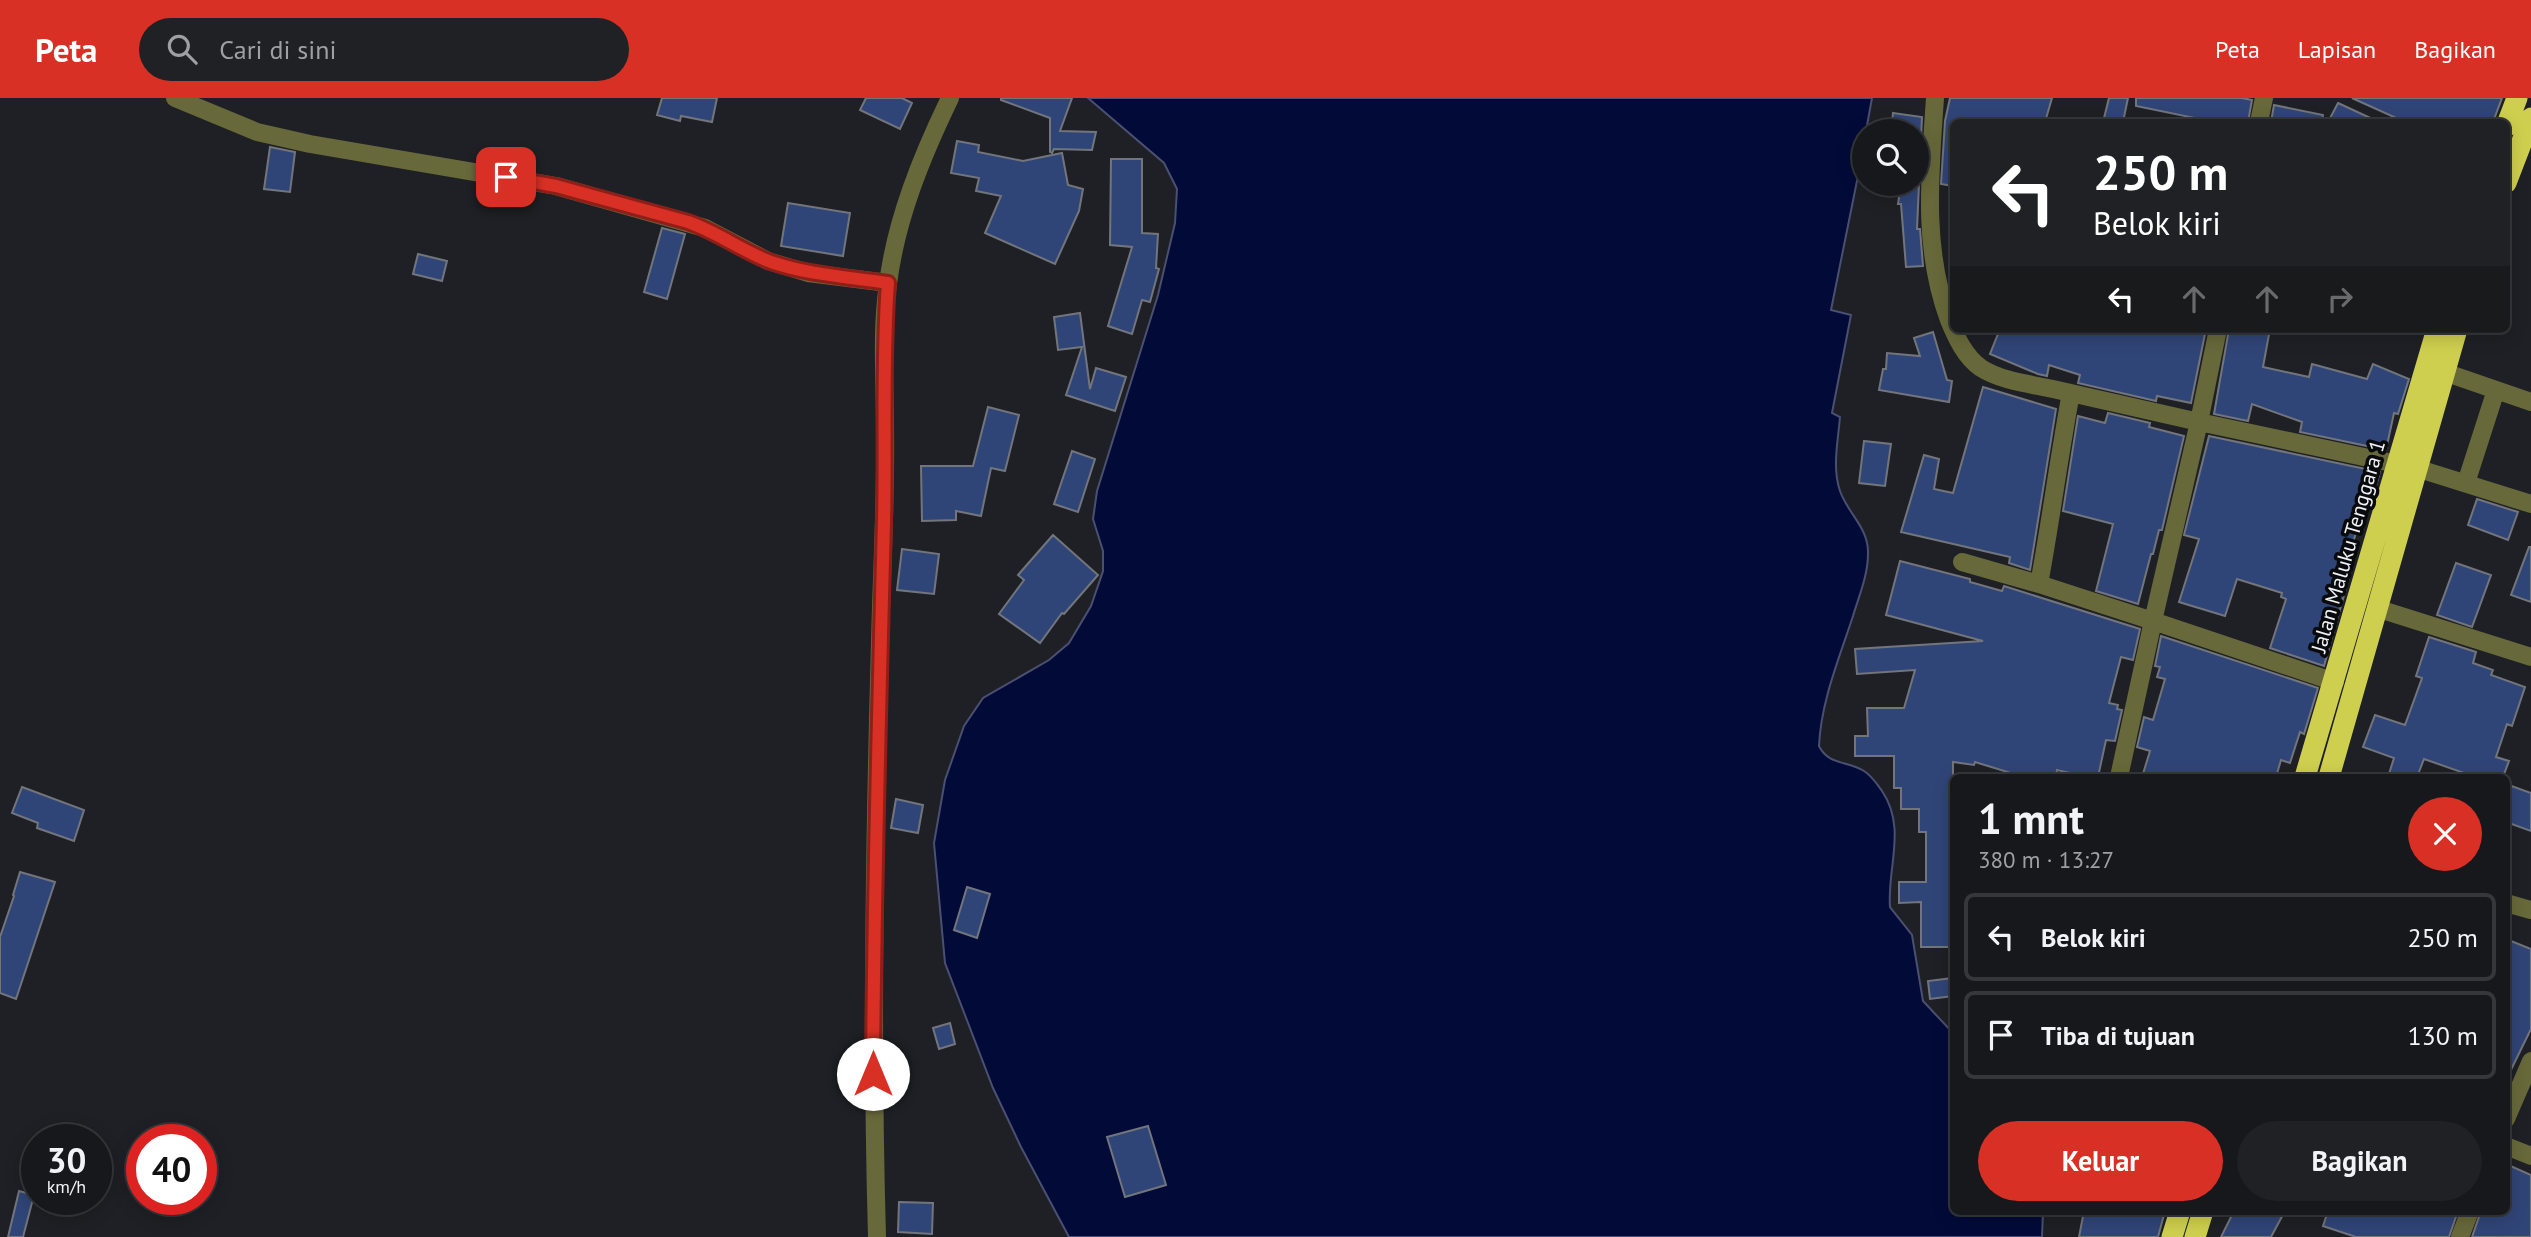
<!DOCTYPE html>
<html lang="id">
<meta charset="utf-8">
<style>
:root{--surface:#16181c;--page:#1f2125;--text:#f1f3f6;--muted:#9ea0a3;--line:#35373b;--accent:#d93025}
body{margin:0;font-family:"PT Sans",sans-serif;background:var(--page);color:var(--text);height:100vh;display:flex;flex-direction:column;font-size:26px;white-space:nowrap}
*{box-sizing:border-box;margin:0}
p{font-size:23px;color:var(--muted)}
.icon{flex:none;width:38px;height:38px;fill:none;stroke:currentColor;stroke-width:2;stroke-linecap:round;stroke-linejoin:round}
.map{position:relative;flex:1;overflow:hidden}
.side{position:absolute;left:1950px;top:676px;width:560px;height:441px;display:flex;flex-direction:column;background:var(--surface);border-radius:10px;box-shadow:0 4px 18px #0003,0 0 0 2px var(--line)}
.side>*{flex:none}
.hud{position:absolute;left:1950px;top:21px;width:560px;height:214px;border-radius:10px;box-shadow:0 4px 18px #0003,0 0 0 2px var(--line);background:#202124;color:#fff;overflow:hidden}
.tools{position:absolute;left:1852px;top:21px;display:grid;gap:14px}
.tools a{display:grid;place-items:center;width:77px;height:77px;border-radius:50%;background:var(--surface);box-shadow:0 4px 18px #0003,0 0 0 2px var(--line);font-size:35px}
.speed{position:absolute;left:21px;top:1026px;display:flex;gap:14px;font-size:35px;font-weight:700;text-align:center}
.speed>*{display:grid;place-content:center;width:91px;height:91px;border-radius:50%;background:var(--surface);box-shadow:0 4px 18px #0003,0 0 0 2px var(--line);line-height:1}
.speed small{font-size:18px;font-weight:400}
.speed .limit{border:10px solid #d22;background:#fff;color:#111}
.pin{position:absolute;display:grid;place-items:center;width:60px;height:60px;color:#fff;margin:-30px;border-radius:14px;box-shadow:0 4px 10px #0006}
.me{position:absolute;width:77px;margin:-38px;rotate:0deg;stroke-linejoin:round;filter:drop-shadow(0 0 5px #0008)}
.turn{display:flex;align-items:center;gap:24px;height:147px;padding:0 28px;font-size:32px}
.turn .icon{width:91px;height:91px;stroke-width:2.5}
.turn b{display:block;font-size:49px;line-height:60px}
.lanes{display:flex;align-items:center;height:66px;padding:0 28px;background:#0003;justify-content:center;gap:35px;direction:ltr}
.lanes .off{opacity:.35}
.round{display:grid;place-items:center;flex:none;width:74px;height:74px;border-radius:37px;background:var(--page)}
.summary{display:flex;align-items:center;justify-content:space-between;height:119px;padding:0 28px}
h1{font-size:42px;font-weight:700;line-height:52px}
.cta{display:flex;gap:14px;margin-top:auto;padding:14px 28px}
.cta a{flex:1;height:80px;border-radius:42px;background:var(--accent);color:#fff;font-size:28px;font-weight:700;line-height:80px;text-align:center}
.cta a+a{background:var(--page);color:var(--text)}
ul{padding:0;list-style:none}
li{display:flex;align-items:center;gap:21px;height:88px;margin:0 14px 10px;padding:0 14px;border:4px solid var(--line);border-radius:10px}
li div{flex:1}
li b{display:block;font-size:26px}
li em{font-style:normal}
header{display:flex;align-items:center;gap:42px;box-sizing:border-box;height:98px;padding:0 35px;background:var(--accent);color:#fff}
header strong{font-size:33px}
nav{display:flex;gap:38px;margin-inline-start:auto;font-size:24px}
.search{width:490px;height:63px;background:var(--page);display:flex;align-items:center;gap:18px;box-sizing:border-box;padding:0 24px;border-radius:38px;color:var(--muted);font-size:26px}
.map>svg:first-child{display:block}
</style>
<header>
<strong>Peta</strong>
<div class="search"><svg class="icon" aria-label="search" viewBox="0 0 24 24"><circle cx="10" cy="10" r="6"/><path d="M15 15l6 6"/></svg>Cari di sini</div>
<nav><a>Peta</a><a>Lapisan</a><a>Bagikan</a></nav>
</header>
<div class="map">
<svg width="2531" height="1139" viewBox="0 0 2531 1139">
<rect width="100%" height="100%" fill="#1e2025"/>
<!-- water -->
<path fill="#020b38" stroke="#495071" stroke-width="2" d="M1088 0H1872L1866 33H1864L1861 63 1831 212 1851 217 1832 315 1840 319C1838 343 1832 370 1840 393 1848 416 1869 430 1868 456 1868 477 1859 498 1853 518 1839 561 1821 603 1819 648 1828 667 1848 663 1864 673 1872 678 1877 686 1882 693 1907 730 1887 769 1890 809L1912 837 1923 903 1953 935V1113H2043L2042 1139H1069L1021 1049 993 990 945 865 934 745 945 682 964 628 983 600 1049 562 1069 545 1091 508 1103 473V453L1093 421 1097 393 1158 197 1175 125 1177 91 1164 65Z"/>
<!-- building -->
<path fill="#304577" stroke="#72757b" stroke-width="2" d="M662 0H717L712 24 681 18 680 23 657 17Z
M866 0H902L912 5 900 31 860 12Z
M1001 0H1072L1060 33 1096 34 1092 52 1054 51 1052 55 1050 54V20L1001 2Z
M1950 0H2052L2045 24H1953V88L1941 86 1945 23Z
M2109 0H2128L2123 24H2103Z
M2136 0H2242L2252 2 2248 24H2214L2136 8Z
M2352 0H2502L2493 24H2405Z
M2338 5 2379 24H2328Z
M2274 7 2323 17 2322 24H2271Z
M1893 15 1922 19 1919 81H1916V33H1891Z
M957 43 979 47 978 54 1023 63 1062 55 1068 87 1083 91 1079 113 1055 166 985 135 1001 98 976 93 979 80 951 75Z
M270 49 295 54 290 94 264 91Z
M1111 61H1142V135L1158 136 1156 170 1159 171 1150 204 1142 202 1132 236 1108 228 1132 149 1110 147Z
M1901 86H1919L1917 131H1920L1923 168 1906 169 1901 106H1898Z
M788 105 850 115 843 158 781 148Z
M662 130 685 136 667 201 644 194Z
M418 156 447 163 442 183 413 176Z
M1080 215 1090 291 1096 270 1126 279 1115 313 1066 297 1082 249 1058 252 1054 219Z
M2000 231H2206L2191 305 2157 298 2156 303 2078 285 2080 277 2049 267 2047 278 2038 276 1990 256Z
M2229 231H2270L2263 269 2309 279 2312 266 2367 281 2373 266 2409 281 2398 316 2394 315 2386 352 2300 334 2302 324 2252 306 2248 323 2214 316Z
M1933 234 1947 282 1952 283 1949 304 1879 292 1883 271H1886L1887 255 1920 258 1914 240Z
M1983 289 2056 311 2030 472 2009 465 2010 459 1901 434 1924 357 1939 361 1934 391 1953 395Z
M988 309 1019 317 1005 373 991 370 981 418 956 413V422L922 423 921 368H973Z
M2108 315 2150 325 2149 329 2184 338 2162 432H2159L2153 456H2151L2138 506 2096 493 2113 426 2063 413 2078 318 2105 325Z
M2209 338 2380 374 2369 411 2364 410 2348 460 2354 462 2324 568 2270 550 2286 501 2281 499 2282 495 2237 481 2225 518 2179 504 2199 441 2184 437Z
M1864 343 1891 346 1885 388 1859 385Z
M1072 353 1095 361 1078 414 1054 406Z
M2477 401 2518 414 2508 442 2468 427Z
M1053 437 1098 477 1064 516 1062 515 1040 545 999 516 1024 482 1018 477Z
M2529 449H2531V504L2511 497Z
M902 451 939 456 934 496 897 492Z
M1900 463 1970 481V484L2002 493 2004 488 2140 531 2133 562 2121 559 2109 605 2118 607 2117 611 2122 612 2115 643 2106 642 2098 679H2087L2057 672 2056 679H2032L2014 676 1975 664 1974 667 1953 664V849H1921V804L1899 805V784H1926V734H1919V711H1901V690H1894V658H1855V638H1868L1867 610H1904L1915 572 1857 576 1855 551 1983 543 1886 517Z
M2456 465 2491 477 2472 529 2437 517Z
M2161 538 2318 590 2304 636 2300 634 2290 665 2281 662 2276 679H2142L2150 653 2137 649 2144 619 2153 622 2165 581 2157 579 2160 569 2155 568Z
M2429 539 2476 554 2473 565 2493 572 2491 577 2525 589 2512 628 2507 626 2496 659 2509 663 2503 679H2465L2467 676 2424 661 2417 679H2388L2394 660 2363 649 2375 617 2405 627 2422 580 2416 578Z
M2506 686 2531 695V733L2506 724Z
M22 689 84 712 74 743 37 730 38 725 12 715Z
M896 701 923 707 918 735 891 730Z
M20 774 55 784 16 901 0 895V839L14 798 13 797Z
M967 789 990 796 977 840 954 832Z
M2506 841 2531 851V931L2506 982Z
M1953 880V898L1930 901 1928 883Z
M950 925 955 946 939 951 933 930Z
M1148 1028 1166 1087 1125 1099 1107 1039Z
M2506 1066 2531 1077V1139H2472L2481 1113H2506Z
M19 1093 34 1097 23 1139H8Z
M899 1104 933 1105 932 1136 898 1134Z
M2084 1113H2165L2158 1139H2079Z
M2234 1113H2285L2271 1139H2221Z
M2328 1113H2458L2449 1139H2356L2323 1128Z"/>
<g fill="none" stroke-linecap="round" stroke-linejoin="round">
<!-- minor -->
<path stroke="#68693a" stroke-width="18" d="M175 0 257 34 310 46 556 88 705 130 768 163 808 175 888 185
M1935 0C1930 75 1922 150 1949 222 1956 239 1965 259 1981 270 2001 283 2030 286 2053 291 2102 302 2150 313 2199 324L2218 231
M2259 24 2264 0
M2444 274 2531 304
M2416 370 2531 406
M2466 385 2496 292
M1962 464 2039 486 2153 523 2199 324 2397 366
M2039 486C2051 422 2059 358 2071 295
M2376 510 2531 559
M2119 679 2153 523 2335 584
M2506 805 2531 812
M2506 1021 2531 963
M2506 1048 2531 1058
M877 1139C871 929 875 719 881 509 883 449 886 390 885 330 885 282 881 233 888 186 896 121 922 58 950 0
M2460 1139 2470 1113"/>
<!-- highway -->
<path stroke="#cfcf4f" stroke-width="21" d="M2506 29 2517 0
M2506 85 2531 20
M2305 679 2437 231
M2329 679 2457 231
M2172 1139 2180 1113
M2195 1139 2203 1113"/>
</g>
<g fill="none" stroke-linecap="round" stroke-linejoin="round">
<!-- route casing -->
<g stroke="#8d1f18" stroke-width="18">
<path id="route" d="M506 79 556 88 688 124C717 134 742 153 771 164 809 177 848 179 888 185 882 264 886 344 884 424 879 608 874 792 873 976"/>
</g>
<!-- route -->
<use href="#route" stroke="#d93025" stroke-width="12"/>
</g>
<g text-anchor="middle" dominant-baseline="central" stroke-width="7" stroke-linejoin="round" paint-order="stroke">
<!-- street labels -->
<g font-size="21" fill="#f0f1f5" stroke="#090a0c">
<text transform="translate(2348 448) rotate(-74)">Jalan Maluku Tenggara 1</text>
</g>
</g>
</svg>
<div class="tools">
<a><svg class="icon" aria-label="search" viewBox="0 0 24 24"><circle cx="10" cy="10" r="6"/><path d="M15 15l6 6"/></svg></a>
</div>
<div class="speed"><div>30<small>km/h</small></div><div class="limit">40</div></div>
<div class="pin" style="left:506px;top:79px;background:#d93025"><svg class="icon" aria-label="arrive" viewBox="0 0 24 24"><path d="M6 21V4h12l-3 4 3 4H6"/></svg></div>
<svg class="me" style="left:873px;top:976px" viewBox="-20 -20 40 40"><circle r="19" fill="#fff"/><path d="M0-13L10 11 0 6-10 11z" fill="#d93025"/></svg>
<div class="hud">
<div class="turn"><svg class="icon" aria-label="left" viewBox="0 0 24 24"><path d="M17 20v-9H6M10 6l-5 5 5 5"/></svg><div><b>250 m</b>Belok kiri</div></div>
<div class="lanes"><svg class="icon" aria-label="left" viewBox="0 0 24 24"><path d="M17 20v-9H6M10 6l-5 5 5 5"/></svg><svg class="icon off" aria-label="ahead" viewBox="0 0 24 24"><path d="M12 20V5M6 11l6-6 6 6"/></svg><svg class="icon off" aria-label="ahead" viewBox="0 0 24 24"><path d="M12 20V5M6 11l6-6 6 6"/></svg><svg class="icon off" aria-label="right" viewBox="0 0 24 24"><path d="M7 20v-9h11M14 6l5 5-5 5"/></svg></div>
</div>
<section class="side">
<div class="summary"><div><h1>1 mnt</h1><p>380 m · 13:27</p></div><a class="round" style="background:#d93025;color:#fff"><svg class="icon" aria-label="close" viewBox="0 0 24 24"><path d="M6 6l12 12M18 6L6 18"/></svg></a></div>
<ul>
<li><svg class="icon" aria-label="left" viewBox="0 0 24 24"><path d="M17 20v-9H6M10 6l-5 5 5 5"/></svg><div><b>Belok kiri</b></div><em>250 m</em></li>
<li><svg class="icon" aria-label="arrive" viewBox="0 0 24 24"><path d="M6 21V4h12l-3 4 3 4H6"/></svg><div><b>Tiba di tujuan</b></div><em>130 m</em></li>
</ul>
<div class="cta"><a>Keluar</a><a>Bagikan</a></div>
</section>
</div>
